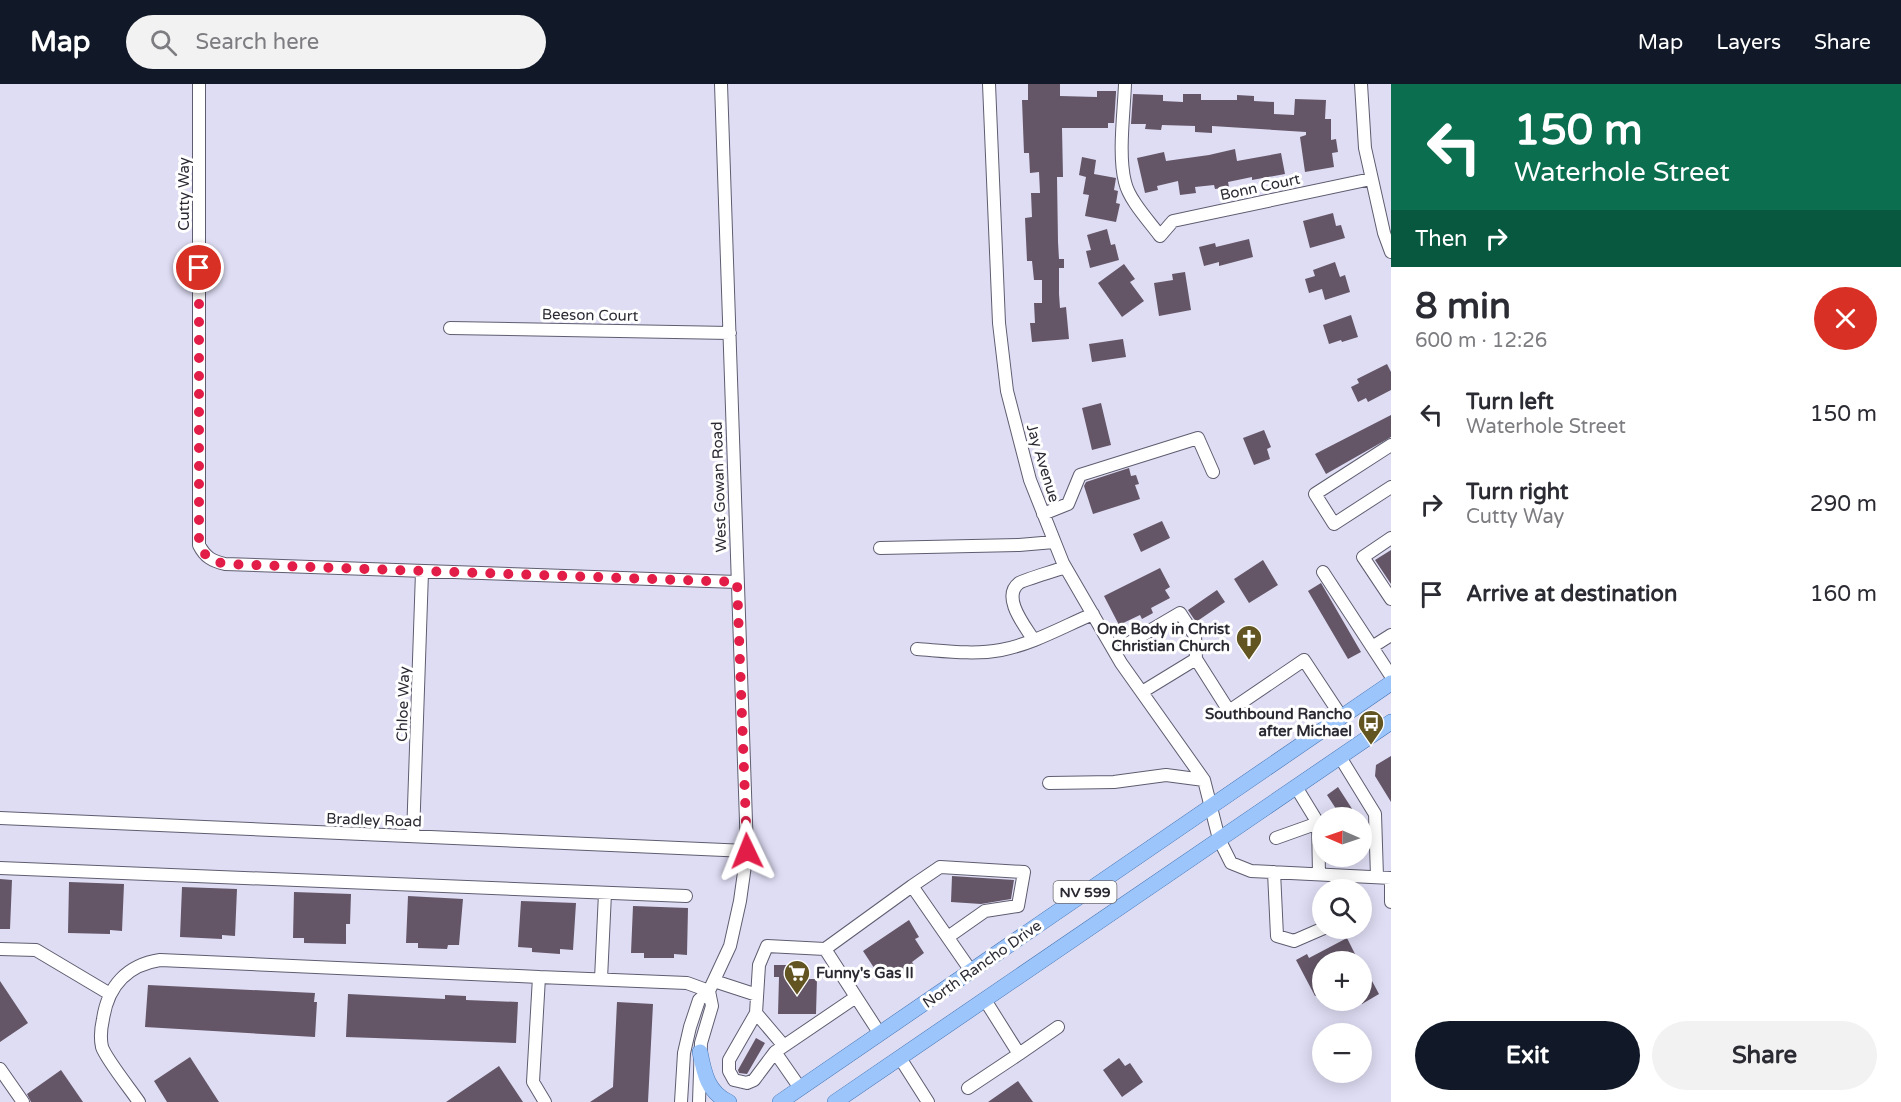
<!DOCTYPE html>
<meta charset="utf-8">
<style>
:root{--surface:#fff;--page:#f2f2f3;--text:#2b2b33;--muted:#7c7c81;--accent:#111827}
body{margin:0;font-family:"Varela Round",sans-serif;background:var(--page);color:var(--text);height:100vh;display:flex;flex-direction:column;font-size:22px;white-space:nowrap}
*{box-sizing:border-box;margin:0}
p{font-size:20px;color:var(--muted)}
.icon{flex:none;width:33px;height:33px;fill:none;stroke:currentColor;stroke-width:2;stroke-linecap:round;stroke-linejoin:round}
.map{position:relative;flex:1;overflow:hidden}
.drawer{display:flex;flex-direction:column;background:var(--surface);width:510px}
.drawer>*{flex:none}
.guide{background:#0b6e4f;color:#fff;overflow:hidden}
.needle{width:39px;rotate:272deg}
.tools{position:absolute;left:1312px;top:723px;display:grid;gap:12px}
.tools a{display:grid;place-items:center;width:60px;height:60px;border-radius:50%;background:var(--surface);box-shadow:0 3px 15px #0003;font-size:30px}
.pin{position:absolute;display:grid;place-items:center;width:51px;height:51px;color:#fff;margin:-26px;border:3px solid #fff;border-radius:50%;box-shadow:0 2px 6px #0007}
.me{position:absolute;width:66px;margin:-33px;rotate:358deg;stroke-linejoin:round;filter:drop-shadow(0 0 4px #0008)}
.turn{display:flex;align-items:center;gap:21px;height:126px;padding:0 24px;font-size:27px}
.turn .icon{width:78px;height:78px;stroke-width:2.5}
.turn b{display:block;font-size:42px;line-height:51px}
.then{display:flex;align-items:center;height:57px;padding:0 24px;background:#0003;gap:12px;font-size:22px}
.round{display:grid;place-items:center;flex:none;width:63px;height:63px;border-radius:32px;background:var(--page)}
.head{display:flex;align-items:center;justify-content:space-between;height:102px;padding:0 24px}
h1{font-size:36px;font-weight:800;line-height:45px}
.cta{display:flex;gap:12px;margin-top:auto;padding:12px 24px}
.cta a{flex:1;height:69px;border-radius:36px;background:var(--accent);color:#fff;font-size:24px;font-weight:800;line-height:69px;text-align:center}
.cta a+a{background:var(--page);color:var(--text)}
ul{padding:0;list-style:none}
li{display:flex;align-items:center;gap:18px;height:90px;padding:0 24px}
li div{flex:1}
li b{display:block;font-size:22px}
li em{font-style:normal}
header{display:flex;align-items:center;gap:36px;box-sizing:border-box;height:84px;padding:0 30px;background:var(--accent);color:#fff}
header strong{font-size:28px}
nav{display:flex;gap:33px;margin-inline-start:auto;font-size:21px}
.search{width:420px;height:54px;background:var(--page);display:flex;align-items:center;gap:15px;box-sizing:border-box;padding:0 21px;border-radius:33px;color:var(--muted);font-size:22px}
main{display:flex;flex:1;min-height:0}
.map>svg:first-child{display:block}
</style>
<header>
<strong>Map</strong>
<div class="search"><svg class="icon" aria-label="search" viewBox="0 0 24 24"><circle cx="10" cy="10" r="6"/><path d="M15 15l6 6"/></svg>Search here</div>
<nav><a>Map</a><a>Layers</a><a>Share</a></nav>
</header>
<main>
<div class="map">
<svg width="1391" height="1018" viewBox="0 0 1391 1018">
<rect width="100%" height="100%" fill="#dfddf4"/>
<!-- building -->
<path fill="#645667" d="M1028 0H1060V12L1097 13V7H1116V9L1114 39H1108V44H1062L1063 93H1057L1058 158 1059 175H1064V184H1059V210L1060 224 1066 223 1069 255 1032 258 1030 239H1035L1034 219H1042V196H1034L1032 177H1027L1025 134 1032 133 1031 109H1040L1039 88 1030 89 1029 69H1024L1022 16H1028Z
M1133 10 1163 11V17L1183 18V10H1201V16H1237V11L1254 12V17L1274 18V30L1294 31 1295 15 1326 16 1325 35H1331V56L1336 55 1338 68 1332 69 1334 83 1305 88 1300 53 1306 51V48L1212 42V49L1195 48V42L1162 41 1161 46 1145 45 1146 40H1131Z
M1235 65 1237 77 1281 69 1285 90 1252 96V93L1228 98 1229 103 1215 105 1214 101 1195 103 1196 109 1180 111 1178 97 1157 102 1158 106 1145 109 1137 74 1164 68 1166 77 1209 71Z
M1082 73 1096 76 1094 90 1116 94 1114 106 1118 107 1116 119 1120 120 1116 138 1085 132 1089 111 1083 110 1086 93 1079 91Z
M1333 129 1336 142 1341 141 1345 154 1310 164 1303 137Z
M1107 145 1111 161 1115 160 1119 176 1090 184 1086 167 1091 166 1087 151Z
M1249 155 1253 173 1219 182V178L1204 182 1199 163 1215 159 1216 163Z
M1335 178 1340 193 1345 191 1350 208 1325 216 1322 205 1309 209 1305 195 1315 192 1313 186Z
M1124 180 1135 195 1130 198 1144 217 1122 233 1098 199Z
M1185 188 1191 226 1159 232 1154 199 1173 196 1172 190Z
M1351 231 1358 253 1342 258 1341 256 1329 260 1323 241Z
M1123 255 1126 273 1092 278 1089 260Z
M1387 280 1391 288V306L1368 318 1366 314 1358 318 1351 303 1359 299 1357 295Z
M1101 319 1111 361 1092 366 1082 324Z
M1391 331V353L1326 390 1315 370Z
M1264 346 1271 363 1267 365 1270 375 1254 381 1243 354Z
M1129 384 1131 392 1136 391 1139 400 1135 401 1140 415 1093 430 1084 402 1086 398Z
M1162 437 1170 454 1141 468 1133 450Z
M1391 466V500L1375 476Z
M1263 476 1278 501 1249 519 1234 495Z
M1160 484 1170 503 1165 506 1170 514 1151 524 1153 529 1142 535 1140 531 1119 541 1104 512Z
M1321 499 1361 568 1348 575 1308 507Z
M1217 506 1225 518 1196 538 1188 526Z
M1391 672V718L1375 692 1376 681Z
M1338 703 1358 734H1342L1327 711Z
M952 792 1014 796 1011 815 981 820 951 818Z
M0 795 12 796 10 845H0Z
M69 798 124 800 122 847 110 846V850L68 849Z
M182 803 237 805 235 852 222 851V855L180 853Z
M294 808 351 810 350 840H346V860L304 859V854H293Z
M408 812 463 815 459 861H448L447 865 418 864V859H406Z
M521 817 576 819 573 866 560 865V870L532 868V864L518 863Z
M633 822 688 824 687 871 674 870V874H644V869H631Z
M909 836 919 853 915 855 924 869 912 878 914 881 893 895 880 893 863 867Z
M1347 854 1359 878H1323V908L1315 912 1296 876 1307 870 1309 874Z
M774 881H804L803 895H817L816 930H778L779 893H774Z
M1362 884 1369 899 1372 897 1379 910 1362 920Z
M0 897 28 939 0 958Z
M148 901 315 909 314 918H317L315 953 145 943Z
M348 910 445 915V911L466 912V916L518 918 516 959 346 953Z
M617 918 653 920 648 1018H590L613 1003Z
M756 954 765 959 747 990 739 989 738 986Z
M190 973 219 1018H167L154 997Z
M1119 974 1125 982 1130 979 1143 998 1122 1013 1103 986Z
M499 982 523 1018H446Z
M61 986 83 1018H31L27 1010Z
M1018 997 1033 1018H988Z"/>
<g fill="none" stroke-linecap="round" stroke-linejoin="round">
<!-- minor casing -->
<g stroke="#5e5d70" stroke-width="14">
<path id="minor" d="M199 0V461C205 473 212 477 225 480L737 498
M989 0 999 239 1007 307 1030 396 1063 479 1121 579 1204 696 1219 755 1231 779 1251 787 1391 794
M1125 0C1124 28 1118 71 1125 98 1129 116 1149 137 1160 152L1173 137 1371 95
M1361 0 1365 64 1384 149 1391 168
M450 244 730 249
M1391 361 1315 410 1334 440 1391 403
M1043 430 1068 420 1080 391 1198 354 1213 388
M1391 454 1363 473 1391 515
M880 464 1019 461 1054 458
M1323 488 1391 592
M1033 555C1025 542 1001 513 1019 499 1023 496 1058 486 1065 483
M1129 559 1180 529 1195 552 1196 575 1229 627 1304 576 1341 632
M1372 563 1391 551
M917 565C945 567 974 571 1001 566 1033 560 1064 542 1093 530
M1142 608 1196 575
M1340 673 1375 730 1377 793
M1049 699 1114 698 1166 691 1204 696
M0 734 747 767
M1318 739 1319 790
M413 752 422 488
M1276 754 1318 739 1296 703
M0 784 686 812
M1274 788 1277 852 1294 857 1324 844
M1391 794V818
M948 853 985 827 1018 822 1024 788 940 783 912 802 971 887
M0 865 36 866 110 910
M601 895 605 809
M714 897 757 911
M756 929 729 976V987L734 996 747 999 754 996 775 968
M880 950 825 865 912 802
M784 962 756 929 759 881 767 862 825 865
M1019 970 1058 943
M900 974 928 1018
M0 985 23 1018
M800 1004 775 968 856 913
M968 1004 1019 970 985 916
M139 1018C131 1006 106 975 102 963 100 954 101 944 103 935 108 902 127 881 160 876L539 893
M545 1018 533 998 539 893 687 899 709 907
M681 1018 684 969 690 943 699 916 709 907 730 862 740 817 747 767 721 0
M699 1018 701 959 712 922 709 907"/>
</g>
<!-- major casing -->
<g stroke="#4876b3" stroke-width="16">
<path id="major" d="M700 968C704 989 708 1009 729 1018
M780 1018 1391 599
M835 1018 1391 638"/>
</g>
<!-- minor -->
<use href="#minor" stroke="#fff" stroke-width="12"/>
<!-- major -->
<use href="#major" stroke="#9bc5fb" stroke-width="15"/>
</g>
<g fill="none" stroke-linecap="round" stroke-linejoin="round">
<!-- route -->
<path stroke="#e11d48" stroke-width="10" stroke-dasharray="0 18" d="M199 184V461C205 473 212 477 225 480L737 498 747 767"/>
</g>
<!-- icons -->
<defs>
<g id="church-pin" transform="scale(1.35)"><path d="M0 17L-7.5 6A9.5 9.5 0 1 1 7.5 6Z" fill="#625522" stroke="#fff"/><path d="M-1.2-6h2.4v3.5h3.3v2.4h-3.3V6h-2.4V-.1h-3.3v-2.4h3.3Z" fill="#fff"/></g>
<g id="bus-pin" transform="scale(1.35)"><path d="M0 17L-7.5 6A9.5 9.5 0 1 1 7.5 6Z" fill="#625522" stroke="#fff"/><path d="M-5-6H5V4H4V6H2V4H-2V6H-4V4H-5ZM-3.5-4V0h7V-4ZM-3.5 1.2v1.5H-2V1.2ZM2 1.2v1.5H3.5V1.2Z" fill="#fff"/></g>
<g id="supermarket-pin" transform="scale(1.35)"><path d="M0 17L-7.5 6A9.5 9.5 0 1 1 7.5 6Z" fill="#625522" stroke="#fff"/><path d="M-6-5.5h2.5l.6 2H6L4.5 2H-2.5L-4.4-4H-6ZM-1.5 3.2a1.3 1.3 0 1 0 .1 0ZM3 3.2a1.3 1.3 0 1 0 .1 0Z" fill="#fff"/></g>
</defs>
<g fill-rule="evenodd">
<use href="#church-pin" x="1249" y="554"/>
<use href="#bus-pin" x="1371" y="639"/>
<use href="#supermarket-pin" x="797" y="889"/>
</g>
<g text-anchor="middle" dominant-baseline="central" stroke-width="6" stroke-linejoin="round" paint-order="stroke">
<!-- shield labels -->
<rect fill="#fff" stroke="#6b6a70" stroke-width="1.5" x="1053.5" y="797" width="63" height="22" rx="4.5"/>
<g font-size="14" font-weight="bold" fill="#2b2a33">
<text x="1085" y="808">NV 599</text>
</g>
<!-- street labels -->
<g font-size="15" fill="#2b2a33" stroke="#fff">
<text transform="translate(1260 103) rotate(-12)">Bonn Court</text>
<text transform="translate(184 110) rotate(-90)">Cutty Way</text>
<text transform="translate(590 231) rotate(1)">Beeson Court</text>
<text transform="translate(1043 379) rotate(73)">Jay Avenue</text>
<text transform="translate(719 403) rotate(-92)">West Gowan Road</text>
<text transform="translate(403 620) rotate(-88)">Chloe Way</text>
<text transform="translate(374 736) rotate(2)">Bradley Road</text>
<text transform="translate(982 880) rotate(-35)">North Rancho Drive</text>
</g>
<!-- poi labels -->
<g font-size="15" font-weight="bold" fill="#2b2a33" stroke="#fff" text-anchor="end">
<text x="1230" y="545">One Body in Christ<tspan x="1230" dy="17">Christian Church</tspan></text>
<text x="1352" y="630">Southbound Rancho<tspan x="1352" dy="17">after Michael</tspan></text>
<text x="816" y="889" text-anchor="start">Funny's Gas II</text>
</g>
</g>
</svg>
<div class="tools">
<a><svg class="needle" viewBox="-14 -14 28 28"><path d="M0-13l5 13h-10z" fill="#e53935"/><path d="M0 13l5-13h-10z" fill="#7c7c81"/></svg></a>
<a><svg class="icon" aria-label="search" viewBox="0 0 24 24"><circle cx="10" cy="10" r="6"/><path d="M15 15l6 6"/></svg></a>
<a>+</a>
<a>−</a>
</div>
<div class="pin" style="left:199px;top:184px;background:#d93025"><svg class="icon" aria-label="arrive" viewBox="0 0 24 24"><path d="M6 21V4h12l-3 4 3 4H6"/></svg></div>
<svg class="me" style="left:747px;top:767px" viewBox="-20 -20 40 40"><path d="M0-17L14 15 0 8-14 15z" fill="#e11d48" stroke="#fff" stroke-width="4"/></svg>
</div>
<section class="drawer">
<div class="guide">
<div class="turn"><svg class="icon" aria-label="left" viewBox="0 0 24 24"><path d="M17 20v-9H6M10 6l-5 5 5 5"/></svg><div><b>150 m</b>Waterhole Street</div></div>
<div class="then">Then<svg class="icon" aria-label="right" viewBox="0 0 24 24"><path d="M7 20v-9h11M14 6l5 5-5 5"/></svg></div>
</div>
<div class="head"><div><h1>8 min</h1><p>600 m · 12:26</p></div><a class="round" style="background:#d93025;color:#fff"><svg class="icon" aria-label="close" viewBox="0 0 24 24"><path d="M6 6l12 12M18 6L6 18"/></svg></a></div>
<ul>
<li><svg class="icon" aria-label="left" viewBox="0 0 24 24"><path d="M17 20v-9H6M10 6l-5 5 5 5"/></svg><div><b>Turn left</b><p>Waterhole Street</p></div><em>150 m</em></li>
<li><svg class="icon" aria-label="right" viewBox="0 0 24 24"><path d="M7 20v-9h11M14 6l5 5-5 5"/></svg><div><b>Turn right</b><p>Cutty Way</p></div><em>290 m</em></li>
<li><svg class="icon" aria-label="arrive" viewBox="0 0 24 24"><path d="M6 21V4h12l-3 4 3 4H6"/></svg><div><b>Arrive at destination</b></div><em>160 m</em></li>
</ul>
<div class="cta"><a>Exit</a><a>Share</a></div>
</section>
</main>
